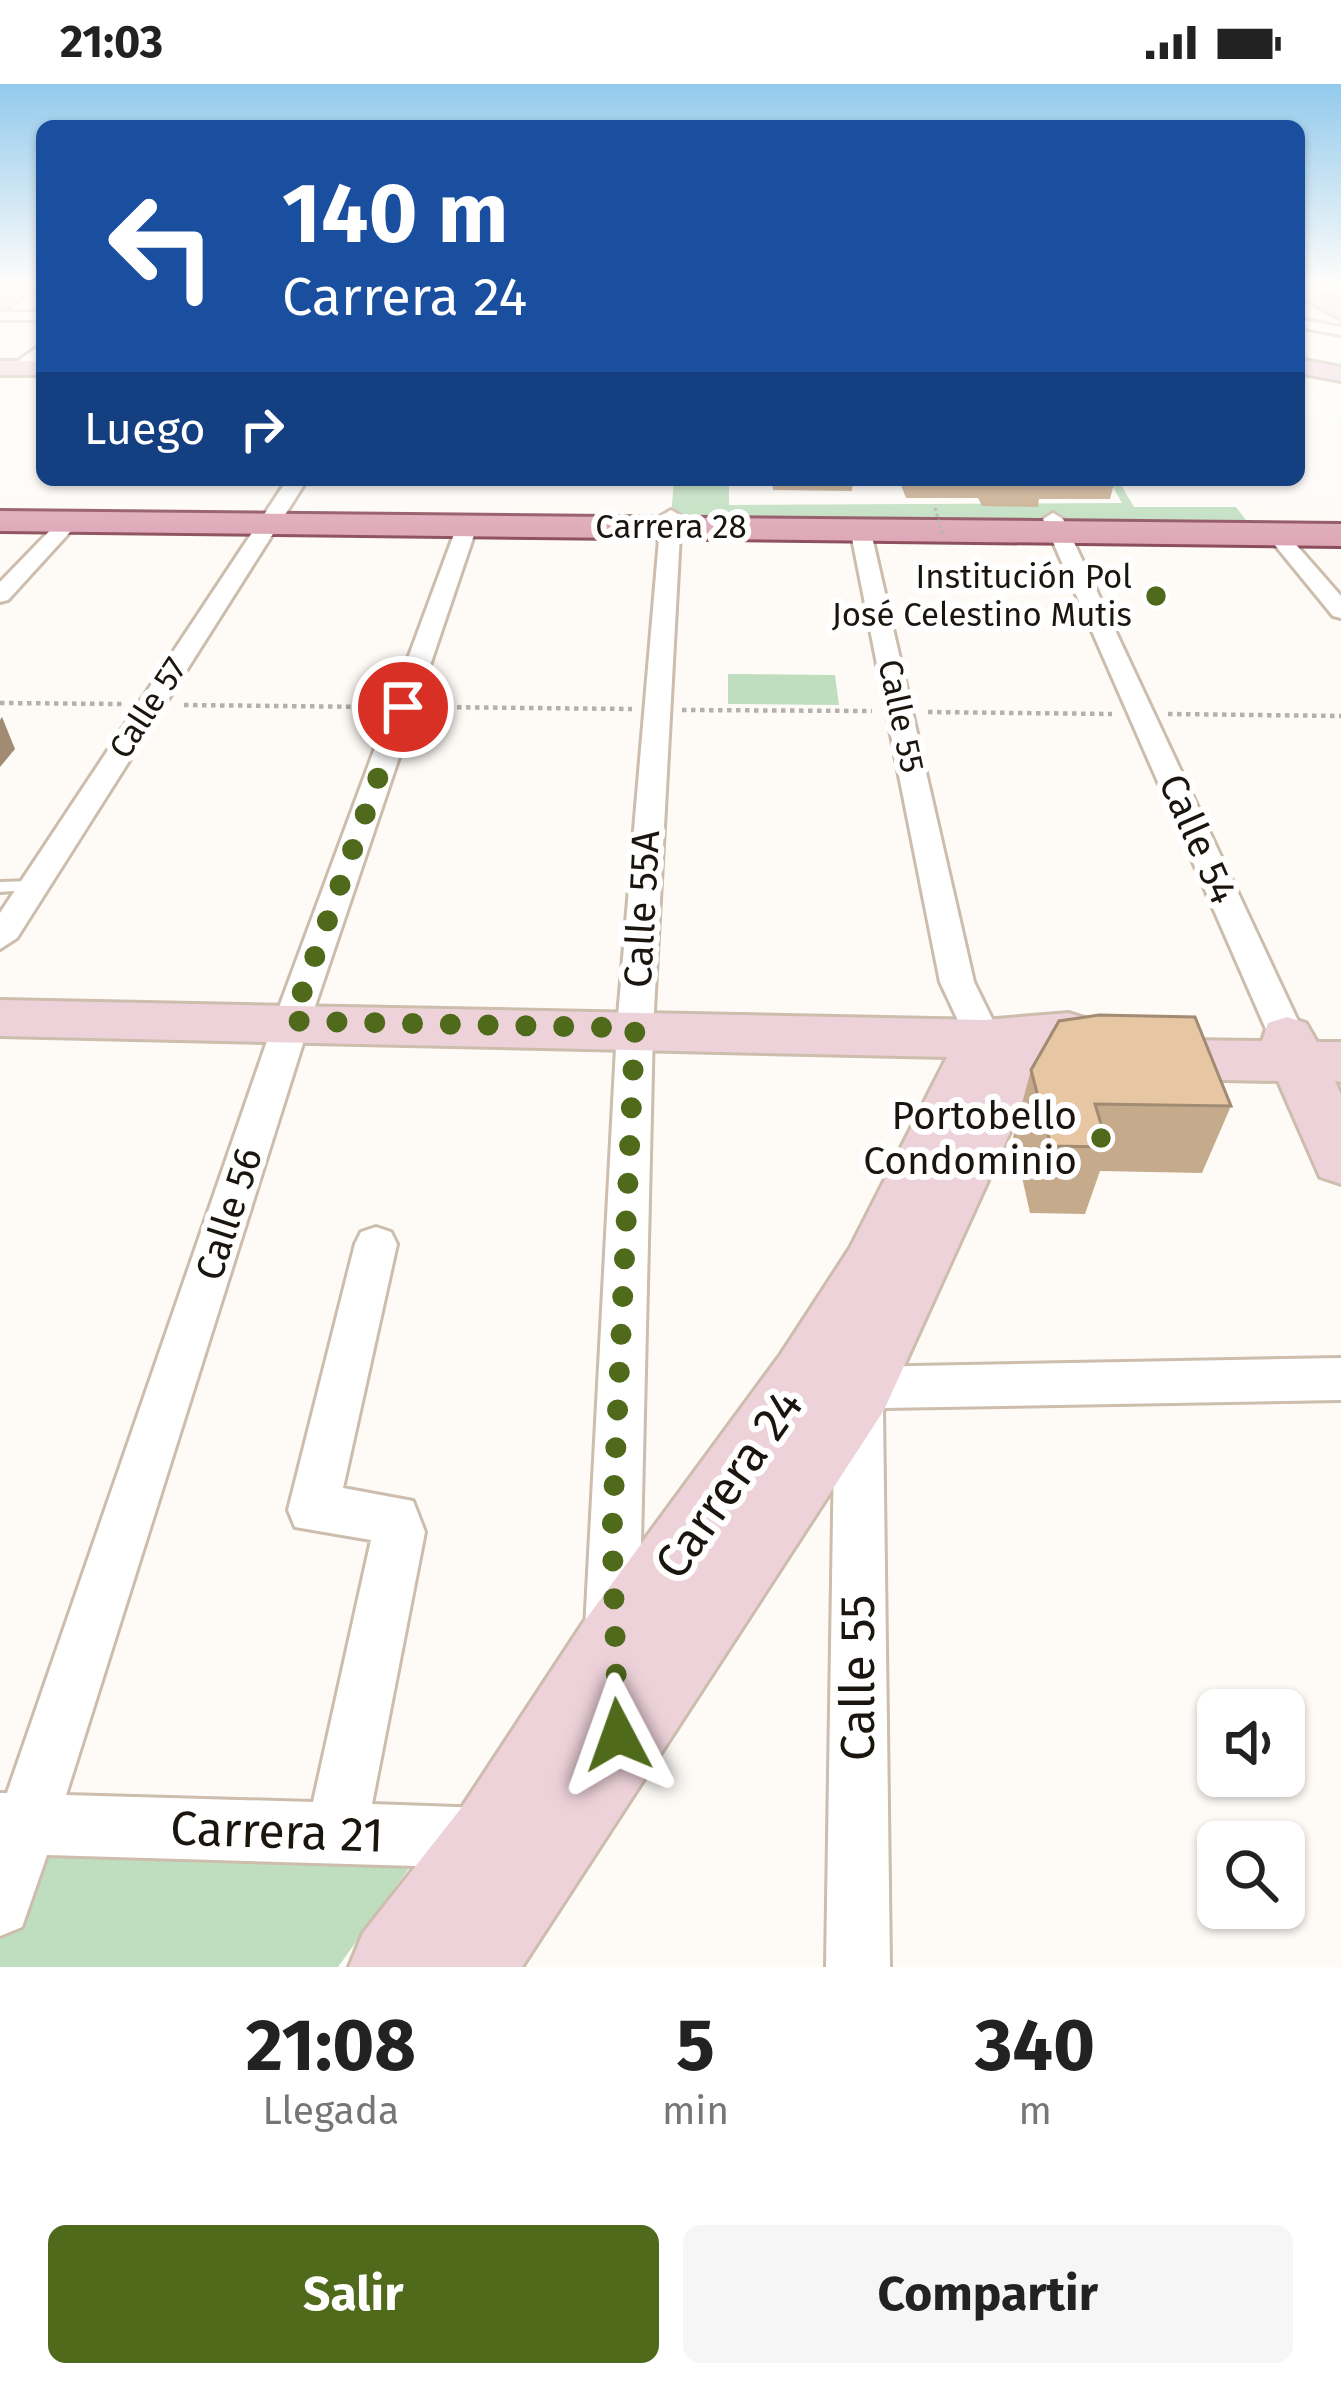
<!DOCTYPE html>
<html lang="es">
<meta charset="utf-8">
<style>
:root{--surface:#fff;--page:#f6f6f6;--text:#222;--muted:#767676;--accent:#506a1c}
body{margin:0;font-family:"Fira Sans",sans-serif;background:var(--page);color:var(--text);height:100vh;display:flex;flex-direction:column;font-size:45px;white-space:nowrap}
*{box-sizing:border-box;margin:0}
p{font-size:39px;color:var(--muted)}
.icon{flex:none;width:66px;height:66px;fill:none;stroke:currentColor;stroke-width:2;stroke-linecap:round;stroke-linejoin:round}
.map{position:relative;height:1883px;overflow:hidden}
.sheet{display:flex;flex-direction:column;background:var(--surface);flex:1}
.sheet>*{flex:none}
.banner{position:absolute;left:36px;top:36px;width:1269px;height:366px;border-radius:18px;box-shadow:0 3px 9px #0004;background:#1a4fa0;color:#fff;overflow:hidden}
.fabs{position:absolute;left:1197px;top:1605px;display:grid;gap:24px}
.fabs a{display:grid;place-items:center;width:108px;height:108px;border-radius:18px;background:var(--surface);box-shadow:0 3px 9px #0004;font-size:60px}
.pin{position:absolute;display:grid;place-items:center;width:102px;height:102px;color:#fff;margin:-51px;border:6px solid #fff;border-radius:50%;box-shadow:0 3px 12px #0007}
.me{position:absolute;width:132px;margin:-66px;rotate:356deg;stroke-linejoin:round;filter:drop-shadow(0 0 9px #0008)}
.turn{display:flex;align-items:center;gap:42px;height:252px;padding:0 48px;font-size:54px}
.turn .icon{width:156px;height:156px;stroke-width:2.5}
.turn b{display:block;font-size:84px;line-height:102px}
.then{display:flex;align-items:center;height:114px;padding:0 48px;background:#0003;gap:24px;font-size:45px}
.eta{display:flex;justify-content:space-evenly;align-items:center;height:204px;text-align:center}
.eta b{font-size:72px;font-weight:700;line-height:84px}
.primary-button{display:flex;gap:24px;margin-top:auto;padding:24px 48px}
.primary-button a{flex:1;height:138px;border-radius:18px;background:var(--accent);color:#fff;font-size:48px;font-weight:700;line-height:138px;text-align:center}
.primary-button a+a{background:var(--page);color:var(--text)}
.status{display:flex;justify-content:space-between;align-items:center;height:84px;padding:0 60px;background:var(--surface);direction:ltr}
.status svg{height:33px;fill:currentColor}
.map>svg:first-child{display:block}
</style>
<div class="status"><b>21:03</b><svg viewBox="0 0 49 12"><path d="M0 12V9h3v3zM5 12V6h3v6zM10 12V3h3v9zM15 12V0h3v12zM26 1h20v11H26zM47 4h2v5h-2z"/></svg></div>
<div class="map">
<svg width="1341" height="1883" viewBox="0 0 1341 1883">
<rect width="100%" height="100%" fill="#fefbf7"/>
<!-- green -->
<path fill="#bfdebf" d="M674 396H729V421L1122 419 1109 396H1118L1134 423H1236L1246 436 671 432Z
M728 590 835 591 839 621 728 620Z
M34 1722 446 1733 338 1883H0V1827Z"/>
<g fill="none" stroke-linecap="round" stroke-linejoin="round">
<!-- lane casing -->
<g stroke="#ccbdad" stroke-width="6">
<path id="lane" d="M33 797 41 802 39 805 0 808V798Z"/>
</g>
<!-- street casing -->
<g stroke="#ccbdad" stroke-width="6">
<path id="street" d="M1305 201 1341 204V212L1306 204Z
M0 228H42V236H0Z
M1299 235 1341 243V251L1299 243Z
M42 260V273L24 287H12V281Z
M287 396H307L17 854 0 865V829Z
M671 426 681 432 653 944 639 1545 631 1564 612 1572 593 1564 585 1545 617 944 661 432Z
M1053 429 1063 435 1305 952 1300 961H1274L1269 952 1043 435Z
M63 433 80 437 8 516 0 518V498Z
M467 436 477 442 310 937 66 1711 313 1718 371 1456 295 1443 288 1426 355 1160 361 1148 376 1143 391 1148 397 1160 343 1404 413 1417 425 1448 372 1720 484 1724 505 1733 514 1754 505 1775 484 1784 47 1771 22 1843 0 1852V1709H7L274 937 457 442Z
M860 438 870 444 974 898 1002 955 997 964H971L940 898 850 444Z
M1270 447H1284L1341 512V534L1333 532 1270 455Z
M1341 1274V1316L883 1324 890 1883H826L835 1304 842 1289 859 1283Z"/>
</g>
<!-- secondary casing -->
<g stroke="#ccbdad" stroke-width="6">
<path id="secondary" d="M14 201H37L0 230V213Z
M1299 201H1311L1341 220V235L1299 212Z
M1299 275 1341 283V297L1299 289Z
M0 277H42V291H0Z
M0 916 984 936 1069 929 1088 935 1096 948 1092 955 1262 957 1268 939 1287 933 1306 939 1317 958H1341V998L1335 997 1341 1011V1100L1320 1093 1278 997 1078 993 1038 999 1025 1015 884 1326 522 1883H349L363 1849 462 1723 583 1539 781 1270 850 1164 947 973 0 952Z"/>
</g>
<!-- primary casing -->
<g stroke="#8b4c5a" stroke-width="6">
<path id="primary" d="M0 427 1341 440V462L0 447Z"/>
</g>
<!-- path -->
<path stroke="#b4b0ab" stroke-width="4.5" stroke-dasharray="4.5 4.5" stroke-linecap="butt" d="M0 619 122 620
M184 621 374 623
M430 623 632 625
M682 626 872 627
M928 628 1112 630
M1168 630 1341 632"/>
<!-- lane -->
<use href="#lane" fill="#fff" fill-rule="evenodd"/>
<!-- street -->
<use href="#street" fill="#fff" fill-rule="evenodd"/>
<!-- secondary -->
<use href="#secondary" fill="#eed2da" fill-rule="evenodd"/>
<!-- primary -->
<use href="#primary" fill="#dda5b5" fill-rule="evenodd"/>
<!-- path-bridge -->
<path stroke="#b4b0ab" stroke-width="3" stroke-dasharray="3 3" stroke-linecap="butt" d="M935 424 943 452"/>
</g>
<!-- wall -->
<path fill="#c6aa8c" d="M84 396H188L186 399 85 398Z
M772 396H853L852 407 773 406Z
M899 396H1115L1110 415H1039L1038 423 982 422 978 414H906Z
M1031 986 1231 1022 1202 1089 1100 1087 1085 1130 1030 1129 1013 1053Z"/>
<!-- shaded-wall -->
<path fill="#a18b72" d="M2 633 15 665 0 683V636Z"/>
<!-- building -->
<path fill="#e6c6a3" stroke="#a18b72" stroke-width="3" d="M1099 931 1195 933 1231 1022 1095 1020 1108 1063 1051 1062 1031 986 1059 937Z"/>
<!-- sky -->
<linearGradient id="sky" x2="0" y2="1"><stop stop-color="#92caec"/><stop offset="0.43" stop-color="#fffdfb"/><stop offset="1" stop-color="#fffdfb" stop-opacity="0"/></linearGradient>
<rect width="1341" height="465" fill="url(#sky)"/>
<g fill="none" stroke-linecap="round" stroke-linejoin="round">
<!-- route -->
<path stroke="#506a1c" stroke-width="21" stroke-dasharray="0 37.8" d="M403 623 292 937 635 944 612 1448 618 1651"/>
</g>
<!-- markers -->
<g fill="#506a1c" stroke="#fff" stroke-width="4.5">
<circle cx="1156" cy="512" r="12"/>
<circle cx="1101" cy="1054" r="12"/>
</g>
<g text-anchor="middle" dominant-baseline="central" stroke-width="12" stroke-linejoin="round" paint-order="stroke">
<!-- far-street labels -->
<g font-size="33" fill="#1b150f" stroke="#fff">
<text x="671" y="443">Carrera 28</text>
<text transform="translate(148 624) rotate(-57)">Calle 57</text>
<text transform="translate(901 632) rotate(78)">Calle 55</text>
</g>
<!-- far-poi labels -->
<g font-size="33" fill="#1b150f" stroke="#fff" text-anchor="end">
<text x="1132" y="493">Institución Pol<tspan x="1132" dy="38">José Celestino Mutis</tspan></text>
</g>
<!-- street labels -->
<g font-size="39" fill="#1b150f" stroke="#fff">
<text transform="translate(1198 755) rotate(66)">Calle 54</text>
<text transform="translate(642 825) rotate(-87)">Calle 55A</text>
<text transform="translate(229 1130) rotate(-72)">Calle 56</text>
</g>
<!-- poi labels -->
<g font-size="39" fill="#1b150f" stroke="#fff" text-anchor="end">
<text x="1077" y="1032">Portobello<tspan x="1077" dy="45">Condominio</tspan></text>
</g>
<!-- near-street labels -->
<g font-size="48" fill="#1b150f" stroke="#fff">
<text transform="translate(729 1400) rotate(-55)">Carrera 24</text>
<text transform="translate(858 1594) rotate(-90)">Calle 55</text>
<text transform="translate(277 1748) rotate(2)">Carrera 21</text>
</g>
</g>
</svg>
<div class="fabs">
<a><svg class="icon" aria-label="sound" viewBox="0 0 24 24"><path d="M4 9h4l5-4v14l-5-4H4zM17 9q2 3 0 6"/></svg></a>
<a><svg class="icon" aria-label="search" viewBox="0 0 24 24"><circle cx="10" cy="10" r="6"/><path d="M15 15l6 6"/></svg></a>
</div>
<div class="pin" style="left:403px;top:623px;background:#d93025"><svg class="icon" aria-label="arrive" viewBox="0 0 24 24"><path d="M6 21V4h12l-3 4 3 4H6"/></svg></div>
<svg class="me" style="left:618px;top:1651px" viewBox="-20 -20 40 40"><path d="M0-17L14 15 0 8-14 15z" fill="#506a1c" stroke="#fff" stroke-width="4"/></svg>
<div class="banner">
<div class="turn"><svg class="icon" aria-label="left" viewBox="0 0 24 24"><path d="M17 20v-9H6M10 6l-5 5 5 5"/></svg><div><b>140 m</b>Carrera 24</div></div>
<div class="then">Luego<svg class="icon" aria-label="right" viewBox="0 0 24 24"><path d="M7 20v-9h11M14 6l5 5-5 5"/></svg></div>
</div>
</div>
<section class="sheet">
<div class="eta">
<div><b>21:08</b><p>Llegada</p></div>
<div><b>5</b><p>min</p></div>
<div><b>340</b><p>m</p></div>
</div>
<div class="primary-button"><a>Salir</a><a>Compartir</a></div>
</section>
